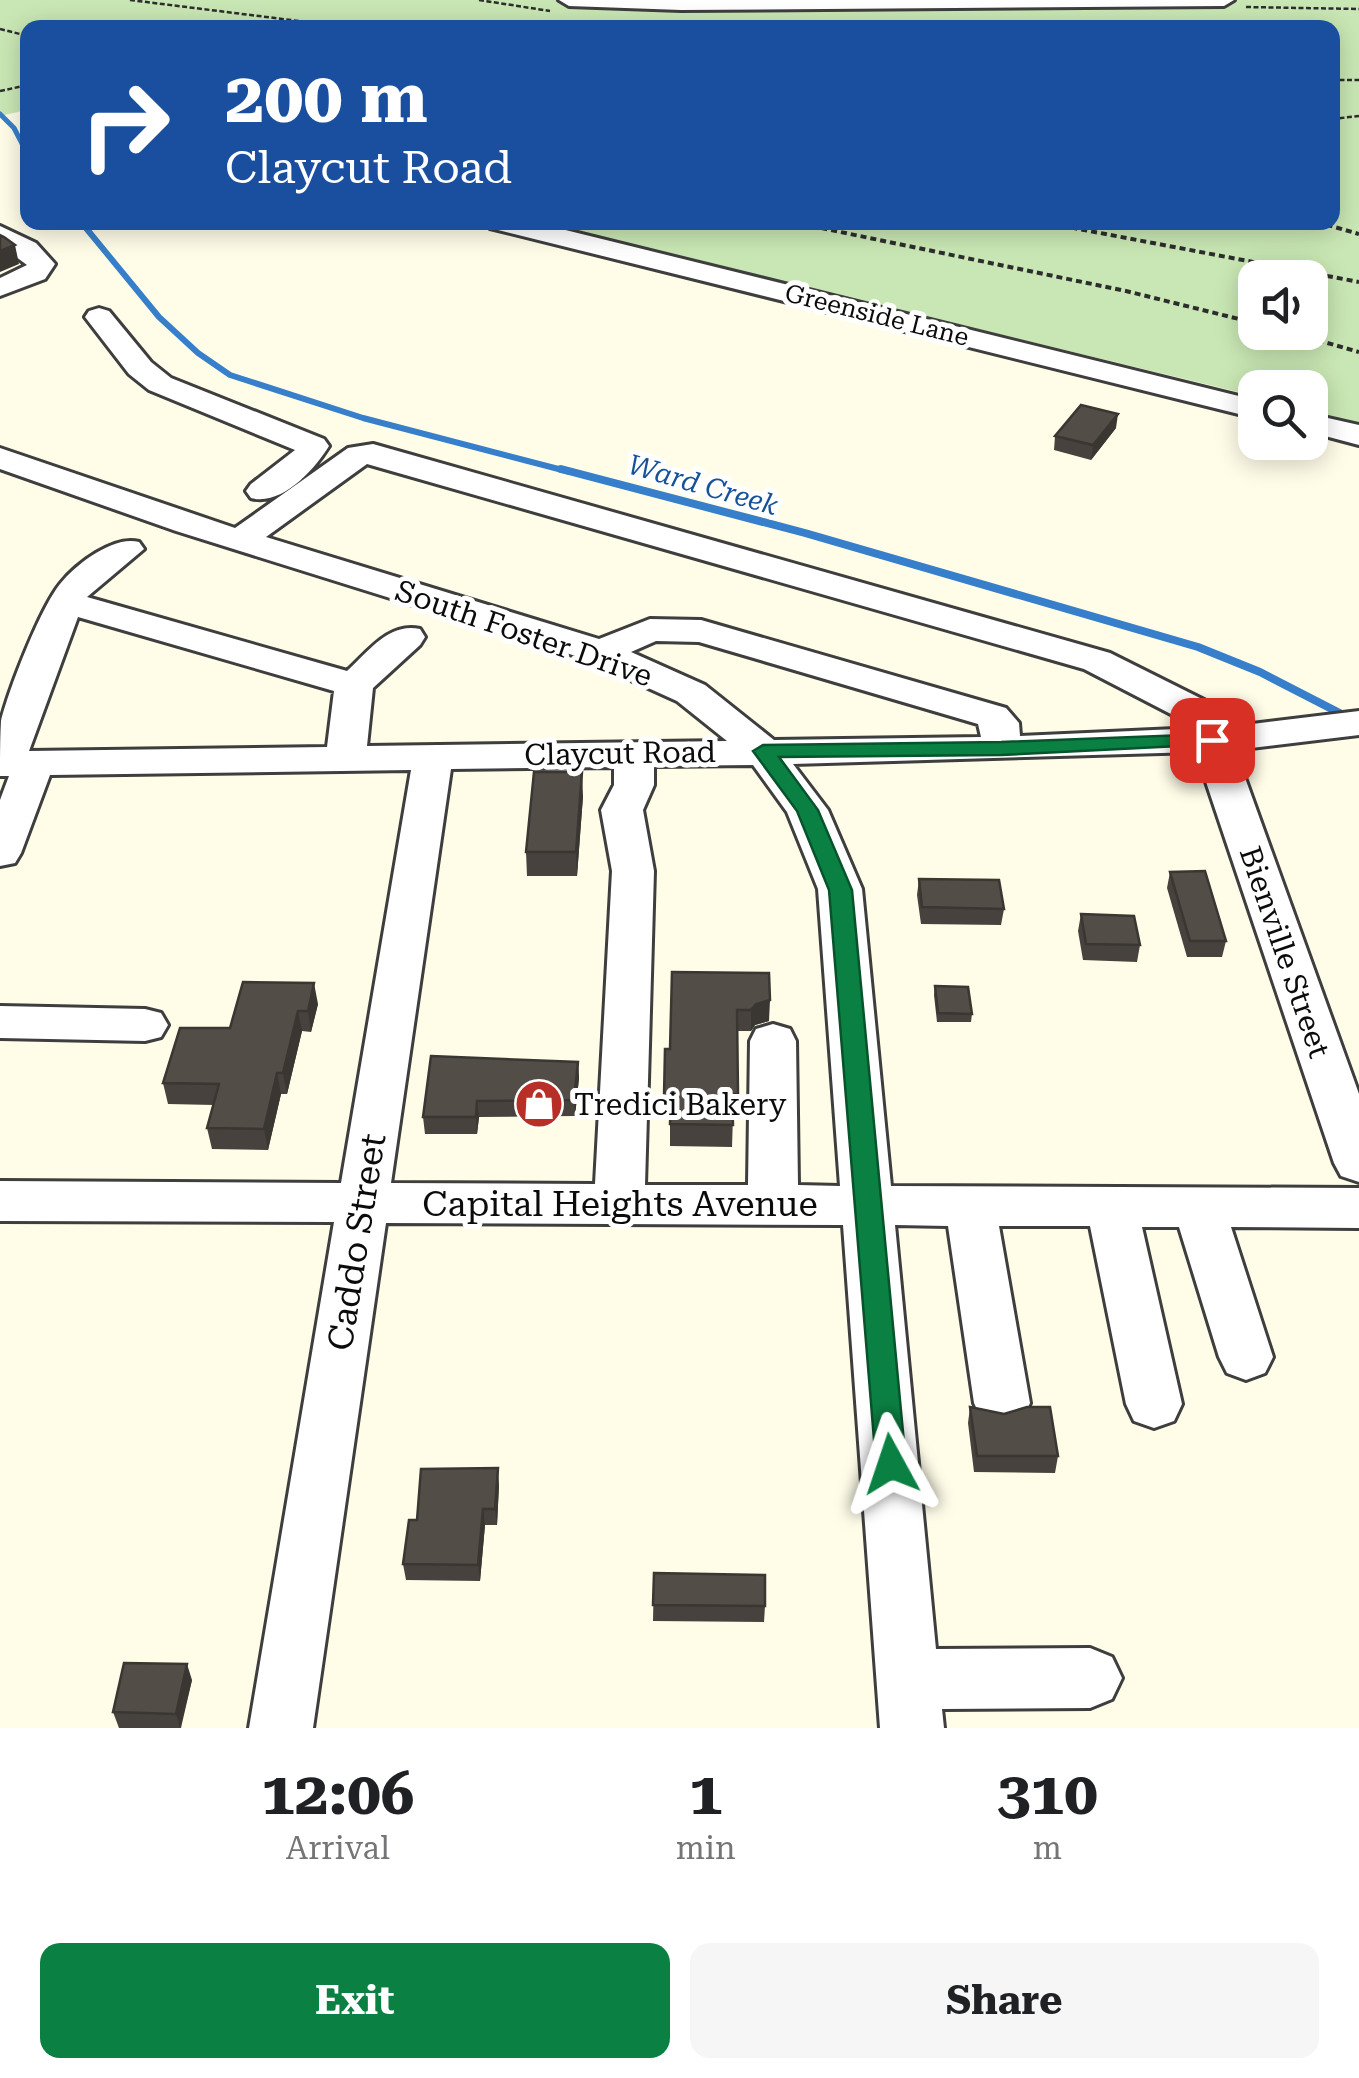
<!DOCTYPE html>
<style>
:root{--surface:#fff;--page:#f6f6f6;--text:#202124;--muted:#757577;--accent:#0b8043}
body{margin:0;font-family:"Roboto Serif",serif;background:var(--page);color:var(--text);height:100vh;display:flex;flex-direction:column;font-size:38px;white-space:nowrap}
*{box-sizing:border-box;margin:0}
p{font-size:32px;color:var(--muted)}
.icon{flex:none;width:55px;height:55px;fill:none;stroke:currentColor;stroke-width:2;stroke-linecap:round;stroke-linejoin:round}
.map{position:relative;height:1728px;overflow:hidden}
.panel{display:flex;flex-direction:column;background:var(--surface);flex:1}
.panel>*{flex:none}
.banner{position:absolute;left:20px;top:20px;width:1320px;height:210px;border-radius:20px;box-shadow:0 5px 25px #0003;background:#1a4fa0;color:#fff;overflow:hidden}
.controls{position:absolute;left:1238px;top:260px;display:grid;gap:20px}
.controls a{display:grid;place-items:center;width:90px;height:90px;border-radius:20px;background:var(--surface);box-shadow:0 5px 25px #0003;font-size:50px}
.pin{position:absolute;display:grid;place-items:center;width:85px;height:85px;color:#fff;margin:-42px;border-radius:20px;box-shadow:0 5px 15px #0006}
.me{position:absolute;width:110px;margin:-55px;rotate:355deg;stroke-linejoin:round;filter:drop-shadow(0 0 8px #0008)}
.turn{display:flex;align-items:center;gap:35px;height:210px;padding:0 40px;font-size:45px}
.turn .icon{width:130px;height:130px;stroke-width:2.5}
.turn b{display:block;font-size:70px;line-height:85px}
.eta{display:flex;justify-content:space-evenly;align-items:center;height:170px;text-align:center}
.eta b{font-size:60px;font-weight:700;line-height:70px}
.button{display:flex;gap:20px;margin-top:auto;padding:20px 40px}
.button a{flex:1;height:115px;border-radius:20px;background:var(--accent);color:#fff;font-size:40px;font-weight:700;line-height:115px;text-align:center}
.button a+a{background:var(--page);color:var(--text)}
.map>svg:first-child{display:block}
</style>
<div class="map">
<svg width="1359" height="1728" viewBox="0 0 1359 1728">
<rect width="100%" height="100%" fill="#fffde8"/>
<!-- green -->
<path fill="#c9e7b4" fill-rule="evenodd" d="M0 0H1359V425L1310 411V388H1255V396L539 223 1332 222V28H28L27 110 0 116ZM1255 278H1310V332H1255Z"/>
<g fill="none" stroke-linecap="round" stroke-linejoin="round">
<!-- stream-far2 -->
<path stroke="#377fca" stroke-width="5" d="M0 114 14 128 28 155"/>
<!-- stream-far1 -->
<path stroke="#377fca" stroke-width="6" d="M81 222 159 317 198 353 230 375 363 418 570 472"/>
<!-- stream -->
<path stroke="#377fca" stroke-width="8" d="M561 469 805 533 1198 647 1260 672 1359 723"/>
<!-- minor casing -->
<g stroke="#3e3e3e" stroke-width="6">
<path id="minor" d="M559 0H1234L1224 6 681 10 569 6Z
M486 222H533L1255 400V418L490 228Z
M0 226 36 243 55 264 45 279 0 296V278L27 265 0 245Z
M99 308 109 311 151 362 171 378 324 439 329 446C314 470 282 506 251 498L246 491 251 484 295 450 149 390 129 374 85 317 89 311Z
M1310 414 1359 425V445L1310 432Z
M373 444 1110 653 1224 710 1236 726 1359 711V735L1235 750 1359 1094V1182L1341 1176 1334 1163 1196 752 793 764 828 810 862 889 891 1186 1359 1188V1228L1231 1227 1273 1357 1265 1373 1246 1380 1227 1373 1219 1357 1179 1227H1142L1182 1404 1174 1421 1154 1428 1134 1421 1126 1404 1090 1226H999L1030 1403 1022 1420 1002 1427 982 1420 974 1403 948 1226 895 1225 936 1649 1090 1648 1112 1657 1122 1678 1112 1699 1090 1708 942 1709 944 1728H880L843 1225 386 1223 313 1728H249L334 1222 0 1221V1181L341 1183 411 770 50 775 21 853 15 863 0 866V800L9 776H0C0 759 0 738 1 721 9 689 40 609 60 584 76 564 114 535 139 542L144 549 87 597 347 671C368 652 389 622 420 629L425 637 420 645 373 688 367 746 727 741 677 701 582 658 176 531 0 469V448L235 528 348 448ZM367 464 1084 669 1198 728 1020 736 1019 723 1006 708 701 620 650 619 599 639 266 537ZM78 617 334 691 327 747 29 751ZM656 641 699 642 978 724 981 737 774 740 705 685 631 652ZM753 765 787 812 818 889 840 1186 798 1185 796 1041 790 1029 773 1024 756 1029 750 1041 748 1185H645L654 871 643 810 654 785V766ZM614 767V785L601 810 612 871 595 1184 391 1183 451 769Z
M0 1006 145 1009 161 1013 168 1025 161 1037 145 1041 0 1038Z"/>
</g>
<!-- path-far1 -->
<path stroke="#2d2d2d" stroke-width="2.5" stroke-dasharray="5 2.5" stroke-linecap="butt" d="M130 0 355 28
M479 0 550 11
M1246 7 1359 9
M0 29 28 36
M1332 80H1359
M0 91 28 85
M1332 119 1359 116"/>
<!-- path -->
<path stroke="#2d2d2d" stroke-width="4" stroke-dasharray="6 4" stroke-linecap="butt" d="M792 222 1126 291 1255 323
M1042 222 1359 282
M1317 222 1359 234
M1289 332 1359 352"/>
<!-- minor -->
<use href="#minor" fill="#fff" fill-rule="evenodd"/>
</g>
<!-- wall -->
<path fill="#47423d" d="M1116 428 1091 460 1054 450 1055 436Z
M583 796 577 876H527L526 852Z
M1170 872 1226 941 1222 957H1187L1167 888Z
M919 879 1004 909 1001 925 921 924 917 895Z
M1081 914 1140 945 1137 962 1083 960 1078 931Z
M769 973V1021L755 1025 751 1031H737V1116H733L732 1147 670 1146V1117L664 1118V1096L670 1049Z
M935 986 972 1014 971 1022H937L934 995Z
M318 1004 311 1032 302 1031 287 1094H281L268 1150 212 1149 207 1128 214 1105 168 1104 163 1083 230 1028Z
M578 1062 579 1078 575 1116 479 1117 477 1134H425L423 1117Z
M970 1407 1058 1456 1055 1473 974 1472 968 1423Z
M499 1485 497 1525H485L480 1581 406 1580 403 1564 417 1520Z
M654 1573 765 1606 764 1622 653 1621Z
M192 1680 181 1728H119L113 1712Z"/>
<!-- shaded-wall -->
<path fill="#3a3632" d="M15 245 19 264 0 272V251Z
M1118 414 1116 428 1091 460 1093 445Z
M582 772 583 796 577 876 576 852Z
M314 983 318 1004 311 1032 308 1011Z
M770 1000 769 1021 755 1025 751 1031V1010L756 1004Z
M298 1011 302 1031 287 1094 283 1073Z
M578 1062 579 1078 575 1116 574 1100Z
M277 1073 281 1094 268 1150 264 1129Z
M477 1101 479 1117 477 1134 476 1117Z
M498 1468 499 1485 497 1525 495 1509Z
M483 1509 485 1525 480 1581 478 1565Z
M187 1664 192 1680 180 1728 176 1714Z"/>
<!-- building -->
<path fill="#534d47" stroke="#3a3632" stroke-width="2.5" d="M0 235 4 237 15 245 0 251Z
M1081 405 1118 414 1093 445 1055 436Z
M534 772H582L576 852H526Z
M1205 871 1226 941H1190L1170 872Z
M919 879 999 880 1004 909 922 907Z
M1081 914 1134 916 1140 945 1086 944Z
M672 972 769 973 770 1000 756 1004 751 1010H737L738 1094H732L733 1125 670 1124 671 1095 664 1096 665 1049H670Z
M243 982 314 983 308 1011H298L283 1073H277L264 1129 207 1128 219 1084 163 1083 180 1028H230Z
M935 986 968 987 972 1014 938 1013Z
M431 1056 578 1062 574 1100 477 1101 476 1117H423Z
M970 1407 1004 1414 1027 1407H1050L1058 1456H977Z
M498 1468 495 1509H483L478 1565 403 1564 409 1520H417L421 1469Z
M654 1573 765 1575V1606L653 1605Z
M124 1663 187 1664 176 1714 113 1712Z"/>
<!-- route -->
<path fill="#0b8043" stroke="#07532c" stroke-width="2.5" d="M1212 734 1219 736 1223 740 1219 744 1001 755 779 757 818 810 852 890 906 1464 902 1473 891 1477 880 1473 876 1464 829 890 797 811 753 751 763 745 1001 742Z"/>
<!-- icons -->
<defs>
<g id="shop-disc" transform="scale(2.5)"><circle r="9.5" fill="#b72f26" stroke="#fff"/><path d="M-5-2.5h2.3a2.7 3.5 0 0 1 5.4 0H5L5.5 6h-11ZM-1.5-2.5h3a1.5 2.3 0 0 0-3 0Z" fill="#fff"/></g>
</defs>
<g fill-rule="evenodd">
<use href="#shop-disc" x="539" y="1104"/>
</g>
<g text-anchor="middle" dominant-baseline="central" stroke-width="10" stroke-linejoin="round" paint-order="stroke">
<!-- far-street labels -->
<g font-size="25" fill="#0b0b0b" stroke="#fff">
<text transform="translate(877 315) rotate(14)">Greenside Lane</text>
</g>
<!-- far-water labels -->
<g font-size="28" font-style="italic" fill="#175299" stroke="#fff">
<text transform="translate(703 485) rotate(16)">Ward Creek</text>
</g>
<!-- street labels -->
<g font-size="30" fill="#0b0b0b" stroke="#fff">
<text transform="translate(524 633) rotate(19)">South Foster Drive</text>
<text transform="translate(620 753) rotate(-1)">Claycut Road</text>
<text transform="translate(1285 952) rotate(71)">Bienville Street</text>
</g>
<!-- poi labels -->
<g font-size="30" fill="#0b0b0b" stroke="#fff" text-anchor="start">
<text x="574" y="1104">Tredici Bakery</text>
</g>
<!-- near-street labels -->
<g font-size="35" fill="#0b0b0b" stroke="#fff">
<text x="620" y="1204">Capital Heights Avenue</text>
<text transform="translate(357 1242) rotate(-81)">Caddo Street</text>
</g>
</g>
</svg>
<div class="controls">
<a><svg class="icon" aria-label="sound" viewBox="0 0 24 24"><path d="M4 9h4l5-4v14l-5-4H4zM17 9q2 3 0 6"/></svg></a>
<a><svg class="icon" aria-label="search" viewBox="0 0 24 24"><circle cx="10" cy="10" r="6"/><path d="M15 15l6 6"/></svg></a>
</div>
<div class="pin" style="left:1212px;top:740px;background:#d93025"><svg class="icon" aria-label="arrive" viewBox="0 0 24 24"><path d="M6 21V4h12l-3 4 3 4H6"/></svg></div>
<svg class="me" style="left:891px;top:1464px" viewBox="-20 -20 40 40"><path d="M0-17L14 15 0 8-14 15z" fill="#0b8043" stroke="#fff" stroke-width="4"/></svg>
<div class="banner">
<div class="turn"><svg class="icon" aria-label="right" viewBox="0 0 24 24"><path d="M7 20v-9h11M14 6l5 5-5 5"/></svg><div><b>200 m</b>Claycut Road</div></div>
</div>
</div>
<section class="panel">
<div class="eta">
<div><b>12:06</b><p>Arrival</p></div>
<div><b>1</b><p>min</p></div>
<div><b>310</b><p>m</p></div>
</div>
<div class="button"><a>Exit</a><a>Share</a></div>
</section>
